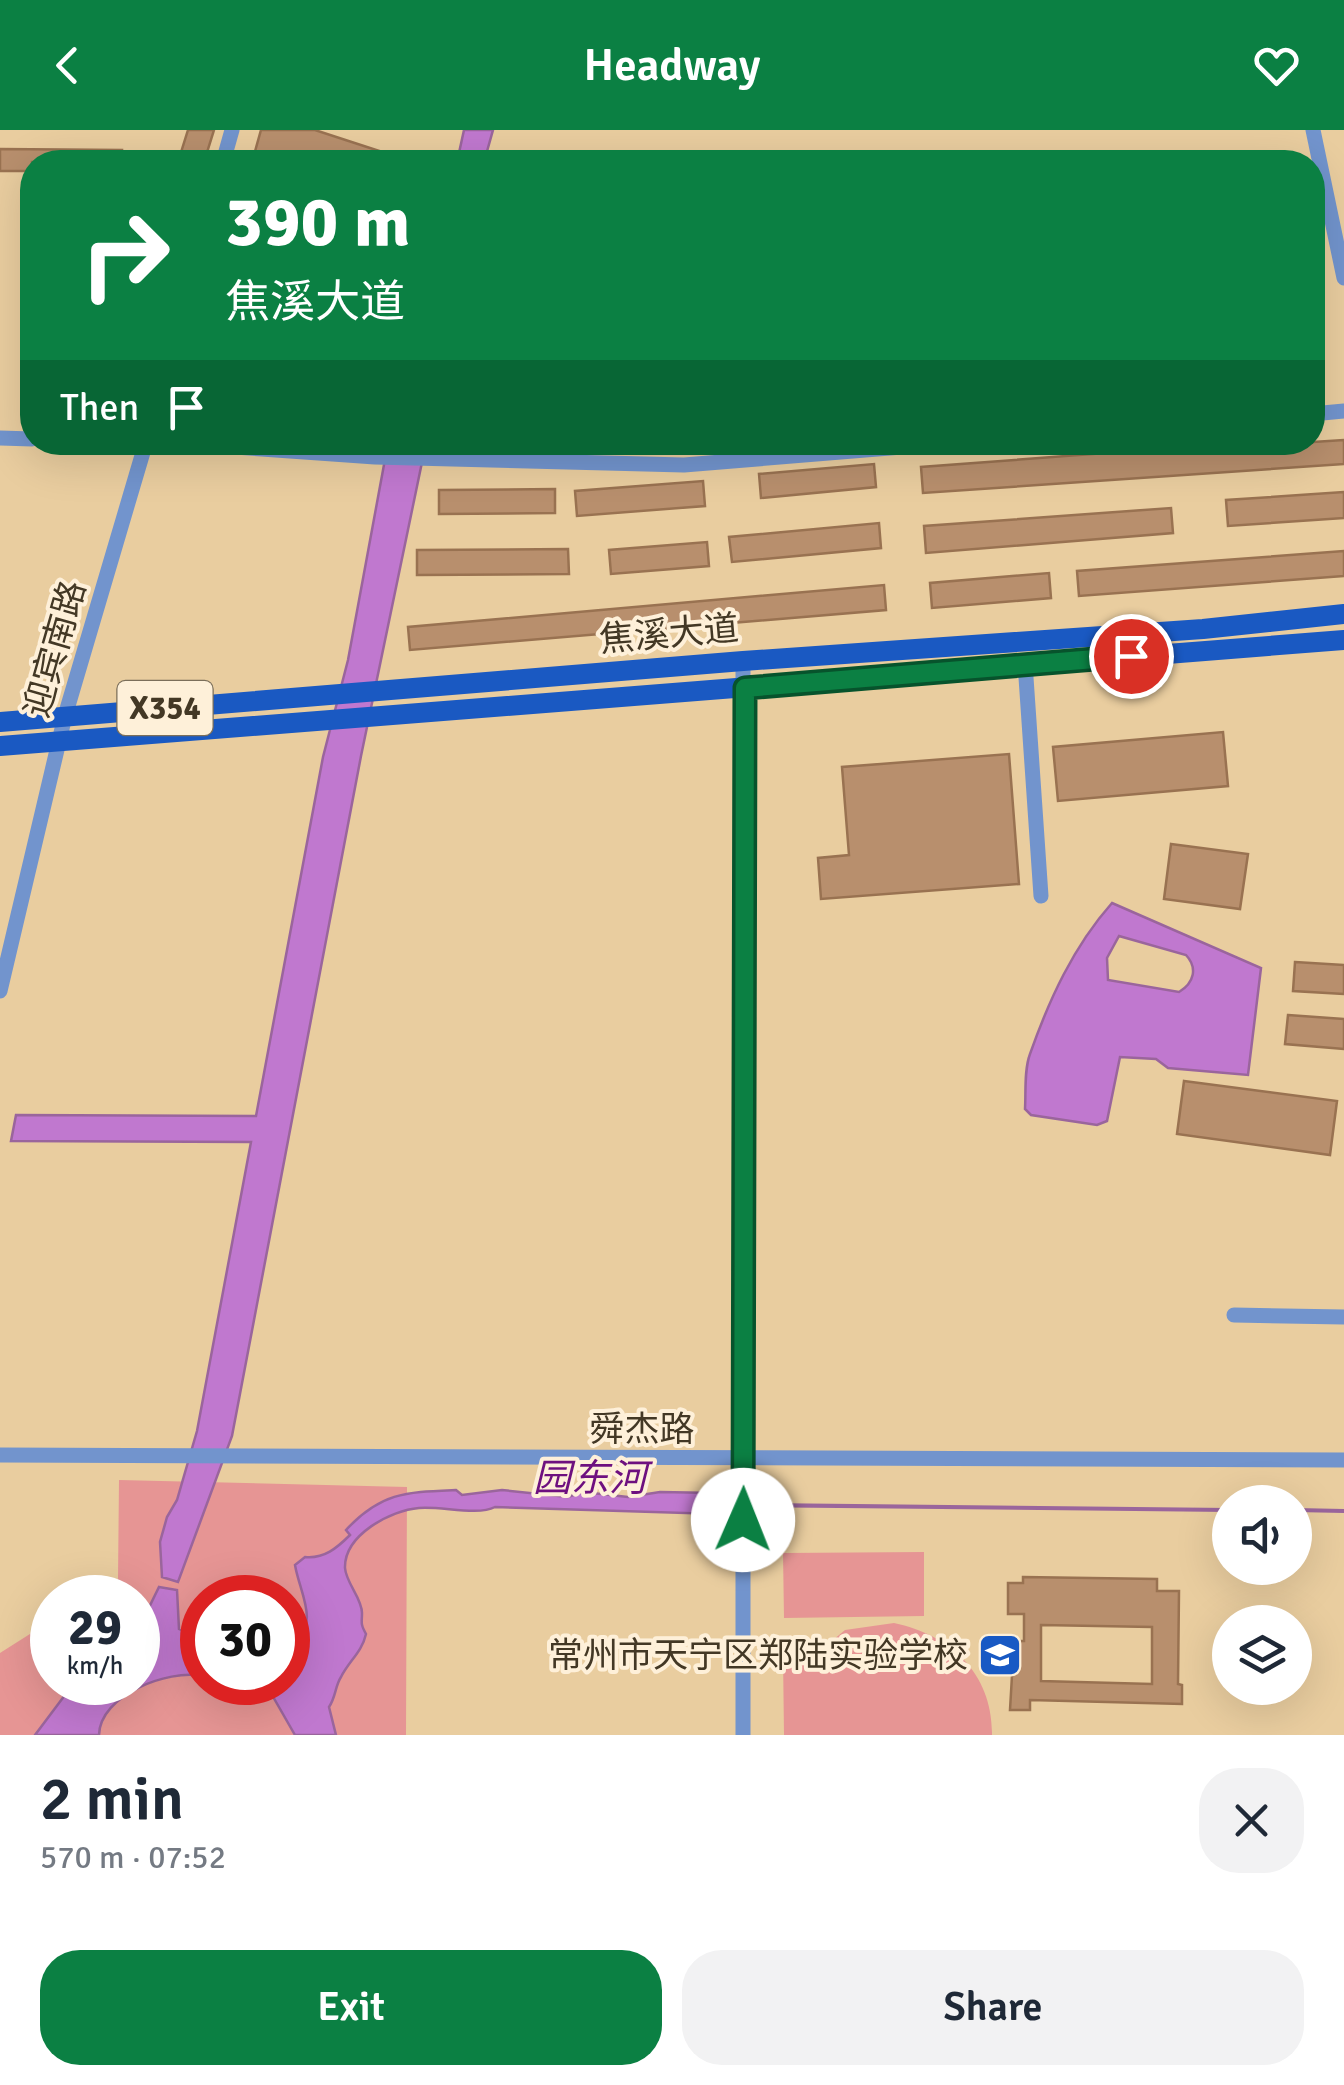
<!DOCTYPE html>
<meta charset="utf-8">
<style>
:root{--surface:#fff;--page:#f2f2f3;--text:#1f2937;--muted:#747a83;--accent:#0b8043}
body{margin:0;font-family:Signika,"Noto Sans SC",sans-serif;background:var(--page);color:var(--text);height:100vh;display:flex;flex-direction:column;font-size:38px;white-space:nowrap}
*{box-sizing:border-box;margin:0}
p{font-size:32px;color:var(--muted)}
.icon{flex:none;width:55px;height:55px;fill:none;stroke:currentColor;stroke-width:2;stroke-linecap:round;stroke-linejoin:round}
.map{position:relative;height:1605px;overflow:hidden}
.sheet{display:flex;flex-direction:column;background:var(--surface);flex:1}
.sheet>*{flex:none}
.banner{position:absolute;left:20px;top:20px;width:1305px;height:305px;border-radius:40px;box-shadow:0 10px 40px #0002;background:#0b8043;color:#fff;overflow:hidden}
.controls{position:absolute;left:1212px;top:1355px;display:grid;gap:20px}
.controls a{display:grid;place-items:center;width:100px;height:100px;border-radius:50%;background:var(--surface);box-shadow:0 10px 40px #0002;font-size:50px}
.speed{position:absolute;left:30px;top:1445px;display:flex;gap:20px;font-size:50px;font-weight:700;text-align:center}
.speed>*{display:grid;place-content:center;width:130px;height:130px;border-radius:50%;background:var(--surface);box-shadow:0 10px 40px #0002;line-height:1}
.speed small{font-size:25px;font-weight:400}
.speed .limit{border:15px solid #d22;background:#fff;color:#111}
.pin{position:absolute;display:grid;place-items:center;width:85px;height:85px;color:#fff;margin:-42px;border:5px solid #fff;border-radius:50%;box-shadow:0 2px 10px #0007}
.me{position:absolute;width:110px;margin:-55px;rotate:1deg;stroke-linejoin:round;filter:drop-shadow(0 0 8px #0008)}
.turn{display:flex;align-items:center;gap:35px;height:210px;padding:0 40px;font-size:45px}
.turn .icon{width:130px;height:130px;stroke-width:2.5}
.turn b{display:block;font-size:70px;line-height:85px}
.then{display:flex;align-items:center;height:95px;padding:0 40px;background:#0003;gap:20px;font-size:38px}
.round{display:grid;place-items:center;flex:none;width:105px;height:105px;border-radius:40px;background:var(--page)}
.head{display:flex;align-items:center;justify-content:space-between;height:170px;padding:0 40px}
h1{font-size:60px;font-weight:600;line-height:75px}
.button{display:flex;gap:20px;margin-top:auto;padding:20px 40px}
.button a{flex:1;height:115px;border-radius:40px;background:var(--accent);color:#fff;font-size:40px;font-weight:600;line-height:115px;text-align:center}
.button a+a{background:var(--page);color:var(--text)}
header{display:flex;justify-content:space-between;align-items:center;height:130px;padding:0 40px;background:var(--accent);color:#fff;font-size:45px;font-weight:600}
.map>svg:first-child{display:block}
</style>
<header><svg class="icon" aria-label="back" viewBox="0 0 24 24"><path d="M15 5l-7 7 7 7"/></svg>Headway<svg class="icon" aria-label="heart" viewBox="0 0 24 24"><path d="M12 20l-8-8c-3-5 5-10 8-4 3-6 11-1 8 4z"/></svg></header>
<div class="map">
<svg width="1344" height="1605" viewBox="0 0 1344 1605">
<rect width="100%" height="100%" fill="#e9cd9f"/>
<!-- green -->
<path fill="#e69594" fill-rule="evenodd" d="M119 1350 407 1357 406 1605H0V1523L52 1490V1552H138V1468L89 1467 118 1449ZM202 1468H288V1552H202Z
M924 1422V1486L784 1488 783 1423Z
M894 1493C951 1505 993 1544 992 1605H784L783 1525H806L807 1532 845 1500Z"/>
<!-- water -->
<path fill="#c078cf" stroke="#9a659c" stroke-width="2.5" fill-rule="evenodd" d="M464 0H493L484 32H457Z
M388 313H426L361 626 232 1306 178 1452 162 1447 160 1412 167 1387 177 1370 197 1301 251 1012 11 1011 16 985 256 986 323 627 348 530Z
M1112 773 1261 838 1248 945 1168 938 1156 929 1120 927 1107 991 1097 995 1031 985 1025 979C1026 962 1024 940 1030 924 1049 870 1073 817 1112 773ZM1119 806 1186 825C1198 838 1194 853 1179 862L1108 850 1107 828Z
M456 1360 462 1365 502 1360 568 1367 583 1362 628 1367 660 1362 715 1363 717 1384 495 1377C477 1386 442 1376 419 1378 391 1380 344 1405 345 1438 346 1453 362 1468 362 1483 362 1493 360 1493 366 1504 362 1522 349 1531 341 1547 335 1556 336 1567 329 1577L336 1605H295L272 1565 251 1559V1553L288 1552V1513H295C319 1491 300 1464 295 1435L305 1427C324 1429 337 1418 350 1405L346 1400C381 1362 407 1362 456 1360Z
M159 1457 177 1460 179 1499 202 1509V1546C168 1539 100 1565 99 1605H35L74 1553 138 1552V1500Z"/>
<g fill="none" stroke-linecap="round" stroke-linejoin="round">
<!-- stream -->
<path stroke="#9a659c" stroke-width="4" d="M715 1374 740 1375
M750 1375 1230 1380
M1295 1380 1344 1381"/>
</g>
<!-- building -->
<path fill="#b88f6d" stroke="#997251" stroke-width="2.5" fill-rule="evenodd" d="M188 0H214L204 32H178Z
M261 0H315L413 32H322L286 22 283 32H252Z
M0 19 122 20 121 32H32V41H0Z
M1344 310V334L923 363 921 337 1185 317 1202 316V319Z
M874 334 876 357 761 368 759 344Z
M703 351 705 376 577 386 575 361Z
M555 359V383L439 384V360Z
M1344 362V388L1228 396 1226 370Z
M1171 378 1173 403 926 423 924 396Z
M879 393 881 418 732 432 729 407Z
M707 412 709 436 611 444 609 420Z
M568 419 569 444 417 445V420Z
M1344 421V446L1079 466 1077 441Z
M1049 443 1051 468 932 478 930 453Z
M884 455 886 480 410 520 408 497Z
M1223 602 1228 656 1058 671 1053 617Z
M1009 624 1019 754 821 769 818 728 849 725 842 637Z
M1171 714 1248 724 1240 779 1164 769Z
M1295 832 1344 835V864L1293 861Z
M1288 885 1344 889V919L1285 914Z
M1184 951 1337 971 1330 1025 1177 1004Z
M1023 1447 1157 1449V1461H1179L1178 1554 1182 1555V1574L1030 1570V1580H1010L1014 1511H1024V1484H1008V1453H1023ZM1041 1495 1152 1497V1554L1041 1551Z"/>
<g fill="none" stroke-linecap="round" stroke-linejoin="round">
<!-- minor -->
<path stroke="#7294cd" stroke-width="15" d="M1313 0 1344 148
M223 32 232 0
M1312 284 1344 281
M0 308 32 309
M164 312 375 327 684 335 963 312
M1025 533 1041 766
M0 861 65 586 146 312
M1234 1185 1344 1187
M0 1325 1344 1330
M743 1605V531"/>
<!-- major -->
<path stroke="#1a59c2" stroke-width="20" d="M0 592 743 531 1203 499 1344 484
M0 616 1344 510"/>
</g>
<g fill="none" stroke-linecap="round" stroke-linejoin="round">
<!-- route casing -->
<g stroke="#07532c" stroke-width="25">
<path id="route" d="M743 1390 745 558 1131 526"/>
</g>
<!-- route -->
<use href="#route" stroke="#0b8043" stroke-width="18"/>
</g>
<!-- icons -->
<defs>
<g id="school-square" transform="scale(2.25)"><rect x="-9" y="-9" width="18" height="18" rx="4" fill="#1859c4" stroke="#fef0d9"/><path d="M0-5L7-2L0 1L-7-2ZM-4 1L0 2.5L4 1V4Q0 6-4 4Z" fill="#fff"/></g>
</defs>
<g fill-rule="evenodd">
<use href="#school-square" x="1000" y="1525"/>
</g>
<g text-anchor="middle" dominant-baseline="central" stroke-width="8" stroke-linejoin="round" paint-order="stroke">
<!-- shield labels -->
<rect fill="#fef0d9" stroke="#7b6f5b" stroke-width="2.5" x="117.5" y="551" width="95" height="54" rx="8"/>
<g font-size="32" font-weight="bold" fill="#433825">
<text x="165" y="578">X354</text>
</g>
<!-- street labels -->
<g font-size="35" fill="#433825" stroke="#fef0d9">
<text transform="translate(669 504) rotate(-5)">焦溪大道</text>
<text transform="translate(55 519) rotate(-74)">迎宾南路</text>
<text x="642" y="1299">舜杰路</text>
</g>
<!-- poi labels -->
<g font-size="35" fill="#433825" stroke="#fef0d9" text-anchor="end">
<text x="968" y="1525">常州市天宁区郑陆实验学校</text>
</g>
<!-- water labels -->
<g font-size="38" font-style="italic" fill="#6e107f" stroke="#fef0d9">
<text x="590" y="1348">园东河</text>
</g>
</g>
</svg>
<div class="controls">
<a><svg class="icon" aria-label="sound" viewBox="0 0 24 24"><path d="M4 9h4l5-4v14l-5-4H4zM17 9q2 3 0 6"/></svg></a>
<a><svg class="icon" aria-label="layers" viewBox="0 0 24 24"><path d="M12 4l9 5-9 5-9-5zM3 14l9 5 9-5"/></svg></a>
</div>
<div class="speed"><div>29<small>km/h</small></div><div class="limit">30</div></div>
<div class="pin" style="left:1131px;top:526px;background:#d93025"><svg class="icon" aria-label="arrive" viewBox="0 0 24 24"><path d="M6 21V4h12l-3 4 3 4H6"/></svg></div>
<svg class="me" style="left:743px;top:1390px" viewBox="-20 -20 40 40"><circle r="19" fill="#fff"/><path d="M0-13L10 11 0 6-10 11z" fill="#0b8043"/></svg>
<div class="banner">
<div class="turn"><svg class="icon" aria-label="right" viewBox="0 0 24 24"><path d="M7 20v-9h11M14 6l5 5-5 5"/></svg><div><b>390 m</b>焦溪大道</div></div>
<div class="then">Then<svg class="icon" aria-label="arrive" viewBox="0 0 24 24"><path d="M6 21V4h12l-3 4 3 4H6"/></svg></div>
</div>
</div>
<section class="sheet">
<div class="head"><div><h1>2 min</h1><p>570 m · 07:52</p></div><a class="round"><svg class="icon" aria-label="close" viewBox="0 0 24 24"><path d="M6 6l12 12M18 6L6 18"/></svg></a></div>
<div class="button"><a>Exit</a><a>Share</a></div>
</section>
